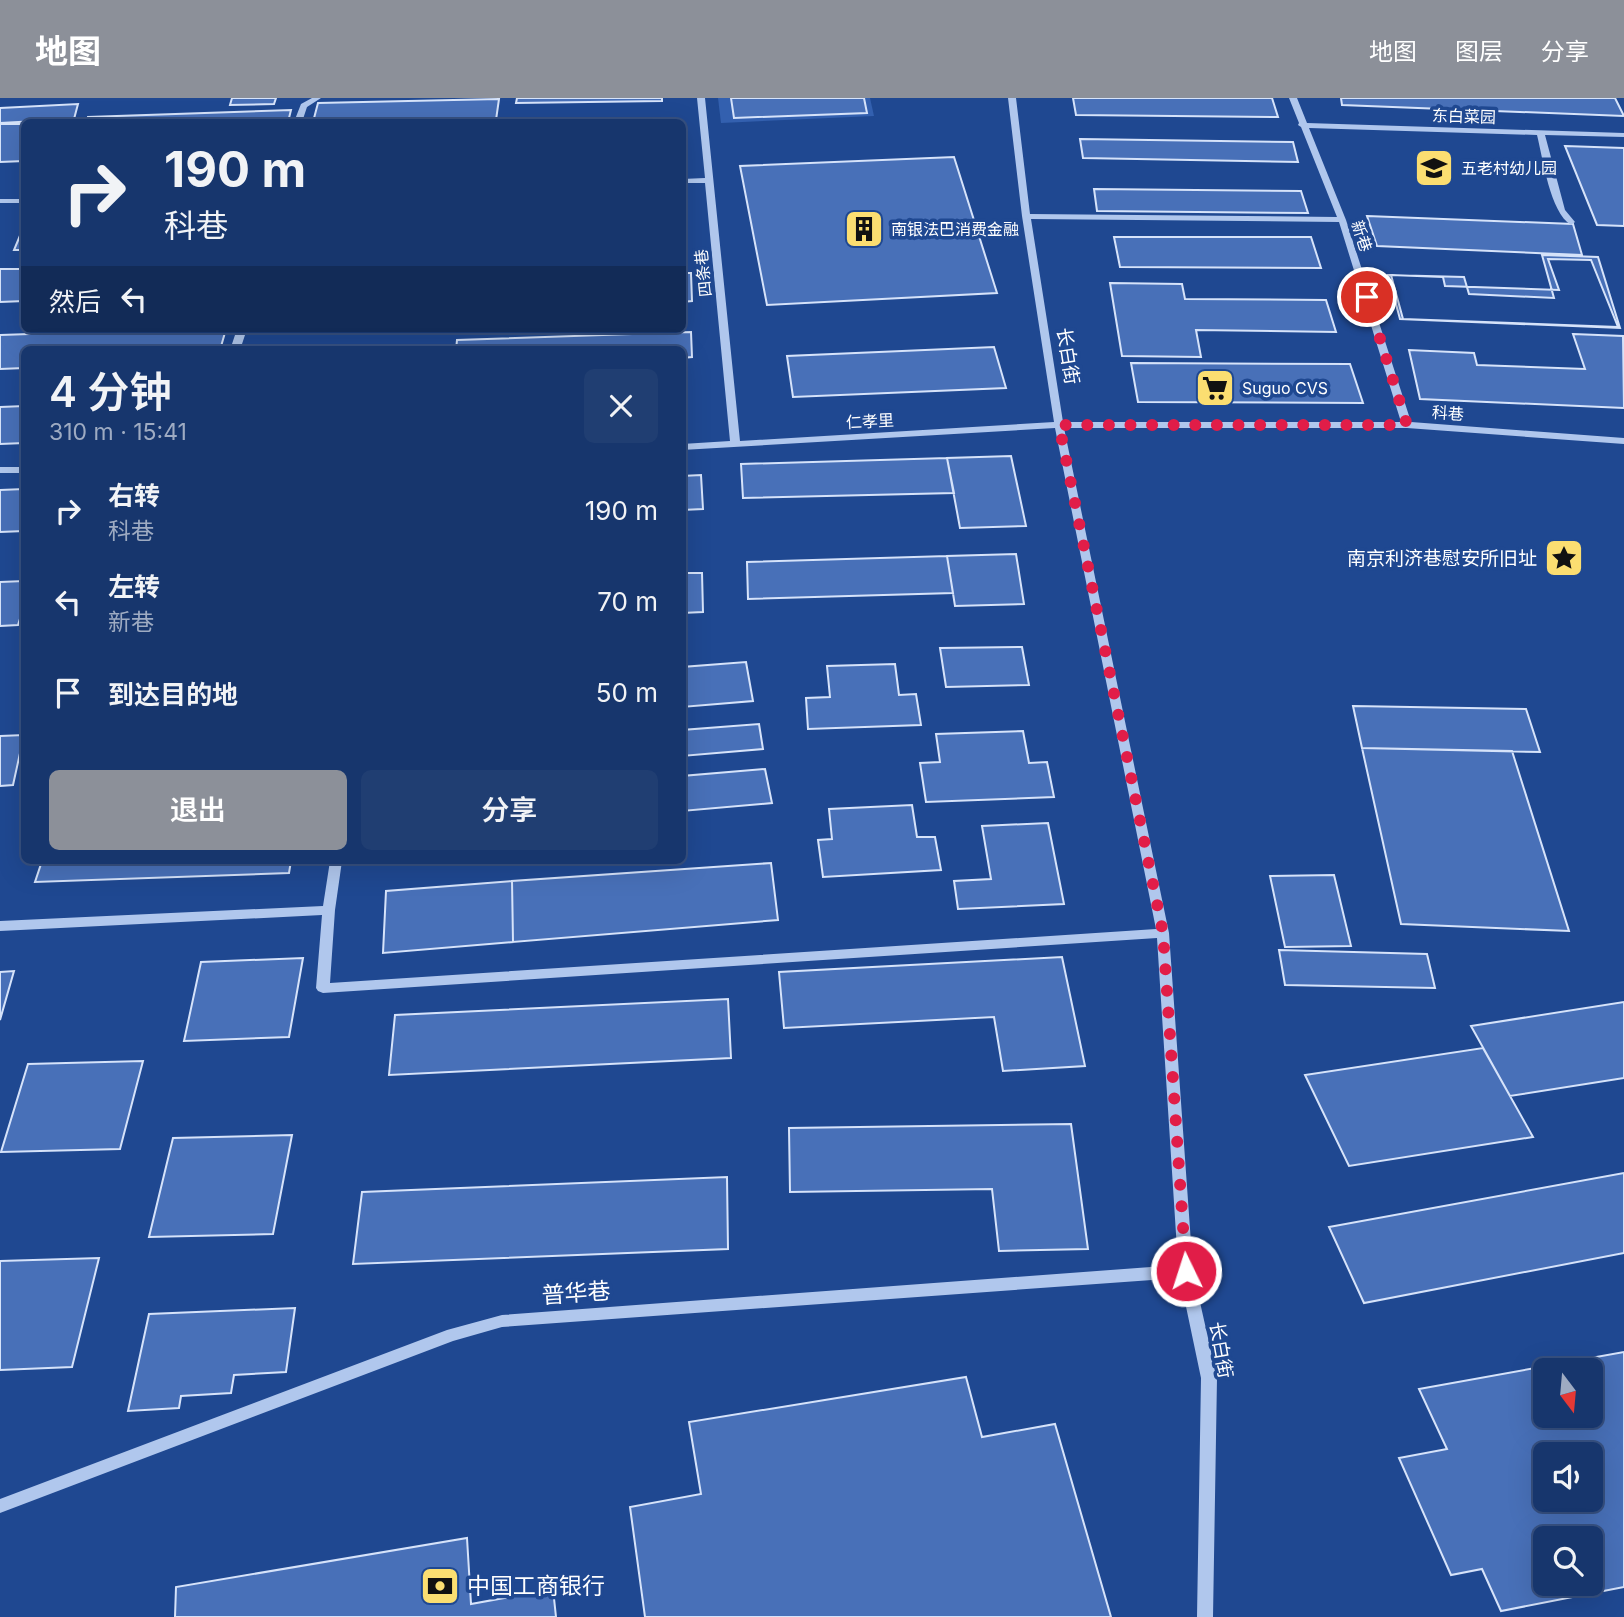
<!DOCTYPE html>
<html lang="zh">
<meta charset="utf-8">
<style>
:root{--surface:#17366d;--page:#203e72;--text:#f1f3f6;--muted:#9eabc2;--line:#365080;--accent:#8c9099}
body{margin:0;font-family:Inter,"Noto Sans SC",sans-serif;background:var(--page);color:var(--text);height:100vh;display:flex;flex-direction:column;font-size:26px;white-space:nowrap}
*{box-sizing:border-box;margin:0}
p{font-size:23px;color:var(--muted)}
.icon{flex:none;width:38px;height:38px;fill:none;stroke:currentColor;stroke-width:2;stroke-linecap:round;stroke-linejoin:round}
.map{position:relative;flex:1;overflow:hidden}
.panel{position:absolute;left:21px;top:248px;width:665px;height:518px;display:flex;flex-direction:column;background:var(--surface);border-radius:10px;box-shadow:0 7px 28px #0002,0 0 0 2px var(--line)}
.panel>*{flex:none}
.banner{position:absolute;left:21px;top:21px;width:665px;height:214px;border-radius:10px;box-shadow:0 7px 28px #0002,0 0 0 2px var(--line);background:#17366d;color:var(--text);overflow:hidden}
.needle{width:46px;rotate:164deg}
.controls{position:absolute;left:1533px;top:1260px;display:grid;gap:14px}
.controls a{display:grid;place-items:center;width:70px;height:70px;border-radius:10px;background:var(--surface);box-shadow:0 7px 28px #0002,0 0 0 2px var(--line);font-size:35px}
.pin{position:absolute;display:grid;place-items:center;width:60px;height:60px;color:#fff;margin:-30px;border:4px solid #fff;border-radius:50%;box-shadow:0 2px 7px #0007}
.me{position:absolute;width:77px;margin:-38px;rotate:356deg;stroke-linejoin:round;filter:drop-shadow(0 0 5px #0008)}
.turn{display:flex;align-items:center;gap:24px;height:147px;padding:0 28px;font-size:32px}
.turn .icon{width:91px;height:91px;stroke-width:2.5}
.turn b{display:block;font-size:49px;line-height:60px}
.then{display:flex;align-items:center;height:66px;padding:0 28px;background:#0003;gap:14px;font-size:26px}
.round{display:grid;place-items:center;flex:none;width:74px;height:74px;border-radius:10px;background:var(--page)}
.overview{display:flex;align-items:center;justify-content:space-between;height:119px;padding:0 28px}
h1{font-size:42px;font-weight:600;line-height:52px}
.action{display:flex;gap:14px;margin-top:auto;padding:14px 28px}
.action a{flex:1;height:80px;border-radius:10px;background:var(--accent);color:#fff;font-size:28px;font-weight:600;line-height:80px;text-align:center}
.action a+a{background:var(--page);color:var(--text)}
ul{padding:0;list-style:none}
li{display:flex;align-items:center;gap:21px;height:91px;padding:0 28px}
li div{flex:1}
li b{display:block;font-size:26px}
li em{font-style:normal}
header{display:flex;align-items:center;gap:42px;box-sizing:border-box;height:98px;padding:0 35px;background:var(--accent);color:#fff}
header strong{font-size:33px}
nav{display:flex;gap:38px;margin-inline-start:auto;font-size:24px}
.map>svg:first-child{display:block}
</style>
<header>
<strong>地图</strong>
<nav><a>地图</a><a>图层</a><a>分享</a></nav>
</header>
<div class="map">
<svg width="1624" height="1519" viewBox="0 0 1624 1519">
<rect width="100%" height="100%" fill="#1f4891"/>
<!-- green -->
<path fill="#3360af" d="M718 0H870L874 18 721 25Z"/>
<!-- building -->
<path fill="#4870b8" stroke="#d6e3fa" stroke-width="2" fill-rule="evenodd" d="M232 0H276L274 6 230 7Z
M517 0H662V3L516 5Z
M731 0H864L867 15 734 20Z
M1073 0H1272L1278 19 1076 17Z
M1341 0H1615L1624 18 1342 7Z
M499 1 496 22 313 24 318 5Z
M78 6 74 21 0 25V10Z
M291 12 288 24H87L88 19Z
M0 26H24V63L0 64Z
M1080 41 1293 44 1298 64 1083 60Z
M1565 48 1624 50V128L1597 127Z
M954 59 997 195 767 207 740 68Z
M1094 91 1301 93 1308 115 1097 113Z
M682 94H686V130H682Z
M1367 118 1573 126 1582 157 1377 148Z
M24 128V152H14Z
M1114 139H1311L1321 170 1120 169Z
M1542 157 1598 159 1620 230 1400 221 1388 177 1464 179 1469 196 1554 200Z
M1548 161 1591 162 1618 229 1403 221 1391 177 1443 179 1445 188 1559 192Z
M0 171H24V203L0 204Z
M682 175H691L692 203 682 204Z
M1110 185 1182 186 1185 201 1326 202 1336 234 1196 232 1201 259 1122 258Z
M179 231H226L220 252H24V270L0 271V237Z
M691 234 692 259 682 260V252H456L457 242Z
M1573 236 1623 238 1624 310 1420 301 1409 252 1474 255 1477 267 1585 271Z
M994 249 1006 290 793 299 787 258Z
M1131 265 1350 266 1363 305 1138 304Z
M24 308V345L0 346V309Z
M1011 358 1026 428 960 430 947 360Z
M947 360 954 395 743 400 741 366Z
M701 377 703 411 682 412V378Z
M24 391V433L0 434V392Z
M1016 456 1024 506 955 508 947 458Z
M947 458 953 495 748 501 747 464Z
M682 475H702L703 514 682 515Z
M24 483V508L18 527 0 528V484Z
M1022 549 1029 587 946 589 940 550Z
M746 564 753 603 682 609V569Z
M895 566 899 597 916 596 921 627 808 631 806 600 830 599 827 568Z
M1353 608 1526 611 1540 654 1362 650Z
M759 626 763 651 682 658V632Z
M1023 633 1029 665 1047 664 1054 699 926 704 920 665 940 664 936 636Z
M24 637 13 687 0 688V638Z
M1362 650 1512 653 1569 833 1401 826Z
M765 671 772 705 682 713V678Z
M912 707 917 739H935L941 772 823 779 818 742 832 741 829 711Z
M1048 725 1064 806 958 811 954 783 991 781 982 728Z
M42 763H291L289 775 35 784Z
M771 765 778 822 513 844 512 783Z
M1334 777 1351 848 1285 849 1270 778Z
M512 783 513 844 383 855 386 793Z
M1279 852 1427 856 1435 890 1285 887Z
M1062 859 1085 968 1003 973 994 919 784 930 779 874Z
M303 860 289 939 184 943 201 864Z
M14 873 0 922V874Z
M728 901 731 960 389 977 395 917Z
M1624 904V980L1510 998 1471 928Z
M1483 950 1533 1039 1349 1068 1305 977Z
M143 963 120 1051 1 1054 28 966Z
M1071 1026 1088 1151 999 1153 992 1091 790 1094 789 1030Z
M292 1037 273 1136 149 1139 173 1040Z
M1624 1075V1155L1364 1205 1329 1129Z
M727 1079 728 1151 353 1166 362 1094Z
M99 1160 72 1269 0 1272V1163Z
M295 1210 286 1274 234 1277 231 1295 181 1298 179 1310 128 1313 149 1216Z
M1624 1254V1489L1501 1513 1482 1471 1451 1477 1399 1360 1447 1351 1419 1291ZM1545 1272H1591V1318H1545ZM1545 1356H1591V1402H1545ZM1545 1440H1591V1486H1545Z
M966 1279 982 1339 1055 1326 1111 1519H645L630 1409 701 1396 689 1324Z
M467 1440 471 1506 553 1491 556 1519H175L176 1489Z"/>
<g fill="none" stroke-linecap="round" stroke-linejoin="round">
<!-- minor -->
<path fill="#b0c7ed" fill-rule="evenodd" d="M312 0H321L307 9 302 24H294L301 6Z
M697 0H705L740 343 1054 324 1022 118 1008 0H1016L1030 116 1337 119 1301 29 1298 27 1299 25 1289 0H1297L1307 25 1624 35V39L1545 37 1565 112 1575 124 1571 127C1550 114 1543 61 1537 37L1309 30 1346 122 1411 324 1624 340V346L1407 330H1064L1169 835 1193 1173 1217 1280 1213 1519H1197L1201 1280 1180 1180 502 1229 453 1243 0 1415V1401L447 1232 502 1217 1178 1167 1157 840 323 895 318 893 316 890 322 817 0 833V823L323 808 330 763H342L335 812 330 885 1156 831 1055 330 682 352V346L730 343 705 85H682V81L705 80ZM1031 121 1339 124 1401 324H1063Z
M0 101H24V105H0Z
M237 231H247L240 252H230Z
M0 369H24V375H0Z"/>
</g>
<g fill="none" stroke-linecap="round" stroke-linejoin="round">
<!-- route -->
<path stroke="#e11d48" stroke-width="12" stroke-dasharray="0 21.6" d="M1186 1173 1163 835 1059 327H1407L1367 199"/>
</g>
<!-- icons -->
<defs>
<g id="school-square" transform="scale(2.0125)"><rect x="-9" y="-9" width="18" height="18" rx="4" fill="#fbde71" stroke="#1f4891"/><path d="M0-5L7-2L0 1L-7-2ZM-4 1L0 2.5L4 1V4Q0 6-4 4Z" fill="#111"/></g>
<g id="building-square" transform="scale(2.0125)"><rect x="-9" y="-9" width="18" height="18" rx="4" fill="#fbde71" stroke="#1f4891"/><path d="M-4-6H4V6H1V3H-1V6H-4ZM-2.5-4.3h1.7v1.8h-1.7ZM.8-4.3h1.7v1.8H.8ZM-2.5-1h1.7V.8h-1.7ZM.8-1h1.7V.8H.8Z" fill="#111"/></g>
<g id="supermarket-square" transform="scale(2.0125)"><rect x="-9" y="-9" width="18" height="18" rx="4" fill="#fbde71" stroke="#1f4891"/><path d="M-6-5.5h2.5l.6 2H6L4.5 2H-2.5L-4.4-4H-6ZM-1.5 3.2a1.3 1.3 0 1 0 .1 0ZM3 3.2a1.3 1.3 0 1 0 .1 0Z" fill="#111"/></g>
<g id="sight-square" transform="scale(2.0125)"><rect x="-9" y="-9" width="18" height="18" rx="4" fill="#fbde71" stroke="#1f4891"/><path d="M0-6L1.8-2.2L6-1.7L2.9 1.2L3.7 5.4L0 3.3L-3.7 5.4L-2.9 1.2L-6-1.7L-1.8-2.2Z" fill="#111"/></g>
<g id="bank-square" transform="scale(2.0125)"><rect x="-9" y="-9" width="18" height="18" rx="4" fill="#fbde71" stroke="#1f4891"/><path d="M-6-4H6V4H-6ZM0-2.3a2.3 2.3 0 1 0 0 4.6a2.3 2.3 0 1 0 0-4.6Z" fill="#111"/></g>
</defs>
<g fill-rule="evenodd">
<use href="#school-square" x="1434" y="70"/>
<use href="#building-square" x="864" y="131"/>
<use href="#supermarket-square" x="1215" y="290"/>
<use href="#sight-square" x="1564" y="460"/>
<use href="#bank-square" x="440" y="1488"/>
</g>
<g text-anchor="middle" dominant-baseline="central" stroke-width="7" stroke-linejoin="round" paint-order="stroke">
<!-- far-street labels -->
<g font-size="16" fill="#fff" stroke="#1f4891">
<text transform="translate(1464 18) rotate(2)">东白菜园</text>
<text transform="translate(1362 138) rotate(72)">新巷</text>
<text transform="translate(703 175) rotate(-96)">四条巷</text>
<text transform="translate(1448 315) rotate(4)">科巷</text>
<text transform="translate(870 323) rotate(-3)">仁孝里</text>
</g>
<!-- far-poi labels -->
<g font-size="16" fill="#fff" stroke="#1f4891" text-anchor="start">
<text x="1461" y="70">五老村幼儿园</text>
<text x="891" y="131">南银法巴消费金融</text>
<text x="1242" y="290">Suguo CVS</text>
</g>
<!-- street labels -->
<g font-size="19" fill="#fff" stroke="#1f4891">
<text transform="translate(1068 258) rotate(81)">长白街</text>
<text transform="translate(1221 1252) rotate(80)">长白街</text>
</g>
<!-- poi labels -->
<g font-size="19" fill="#fff" stroke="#1f4891" text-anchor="end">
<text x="1537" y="460">南京利济巷慰安所旧址</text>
</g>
<!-- near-street labels -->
<g font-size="23" fill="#fff" stroke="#1f4891">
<text transform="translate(576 1195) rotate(-4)">普华巷</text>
</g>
<!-- near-poi labels -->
<g font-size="23" fill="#fff" stroke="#1f4891" text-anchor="start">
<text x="467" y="1488">中国工商银行</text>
</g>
</g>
</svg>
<div class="controls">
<a><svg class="needle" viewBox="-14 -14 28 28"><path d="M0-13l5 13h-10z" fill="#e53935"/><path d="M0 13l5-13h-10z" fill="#9eabc2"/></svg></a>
<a><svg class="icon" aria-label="sound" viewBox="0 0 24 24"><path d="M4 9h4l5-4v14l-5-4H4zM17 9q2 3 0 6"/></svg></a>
<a><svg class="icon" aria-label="search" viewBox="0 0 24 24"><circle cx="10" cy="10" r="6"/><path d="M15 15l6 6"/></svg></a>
</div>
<div class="pin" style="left:1367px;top:199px;background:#d93025"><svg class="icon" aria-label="arrive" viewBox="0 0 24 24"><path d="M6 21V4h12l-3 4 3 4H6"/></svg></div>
<svg class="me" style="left:1186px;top:1173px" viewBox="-20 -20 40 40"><circle r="17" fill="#e11d48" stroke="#fff" stroke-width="3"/><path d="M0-11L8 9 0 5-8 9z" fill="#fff"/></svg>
<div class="banner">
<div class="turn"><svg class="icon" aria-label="right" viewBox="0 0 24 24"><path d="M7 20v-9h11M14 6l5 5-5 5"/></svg><div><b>190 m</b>科巷</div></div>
<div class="then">然后<svg class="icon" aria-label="left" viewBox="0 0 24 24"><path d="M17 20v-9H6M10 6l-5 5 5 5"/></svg></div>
</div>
<section class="panel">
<div class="overview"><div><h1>4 分钟</h1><p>310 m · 15:41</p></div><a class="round"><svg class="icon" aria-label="close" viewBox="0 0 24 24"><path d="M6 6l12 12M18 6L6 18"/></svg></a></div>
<ul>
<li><svg class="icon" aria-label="right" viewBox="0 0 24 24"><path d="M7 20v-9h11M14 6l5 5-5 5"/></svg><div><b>右转</b><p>科巷</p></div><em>190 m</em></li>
<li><svg class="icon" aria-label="left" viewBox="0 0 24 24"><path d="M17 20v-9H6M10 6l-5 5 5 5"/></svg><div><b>左转</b><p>新巷</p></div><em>70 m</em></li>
<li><svg class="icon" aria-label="arrive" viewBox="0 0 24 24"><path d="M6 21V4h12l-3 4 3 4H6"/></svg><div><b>到达目的地</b></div><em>50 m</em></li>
</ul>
<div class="action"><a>退出</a><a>分享</a></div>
</section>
</div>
